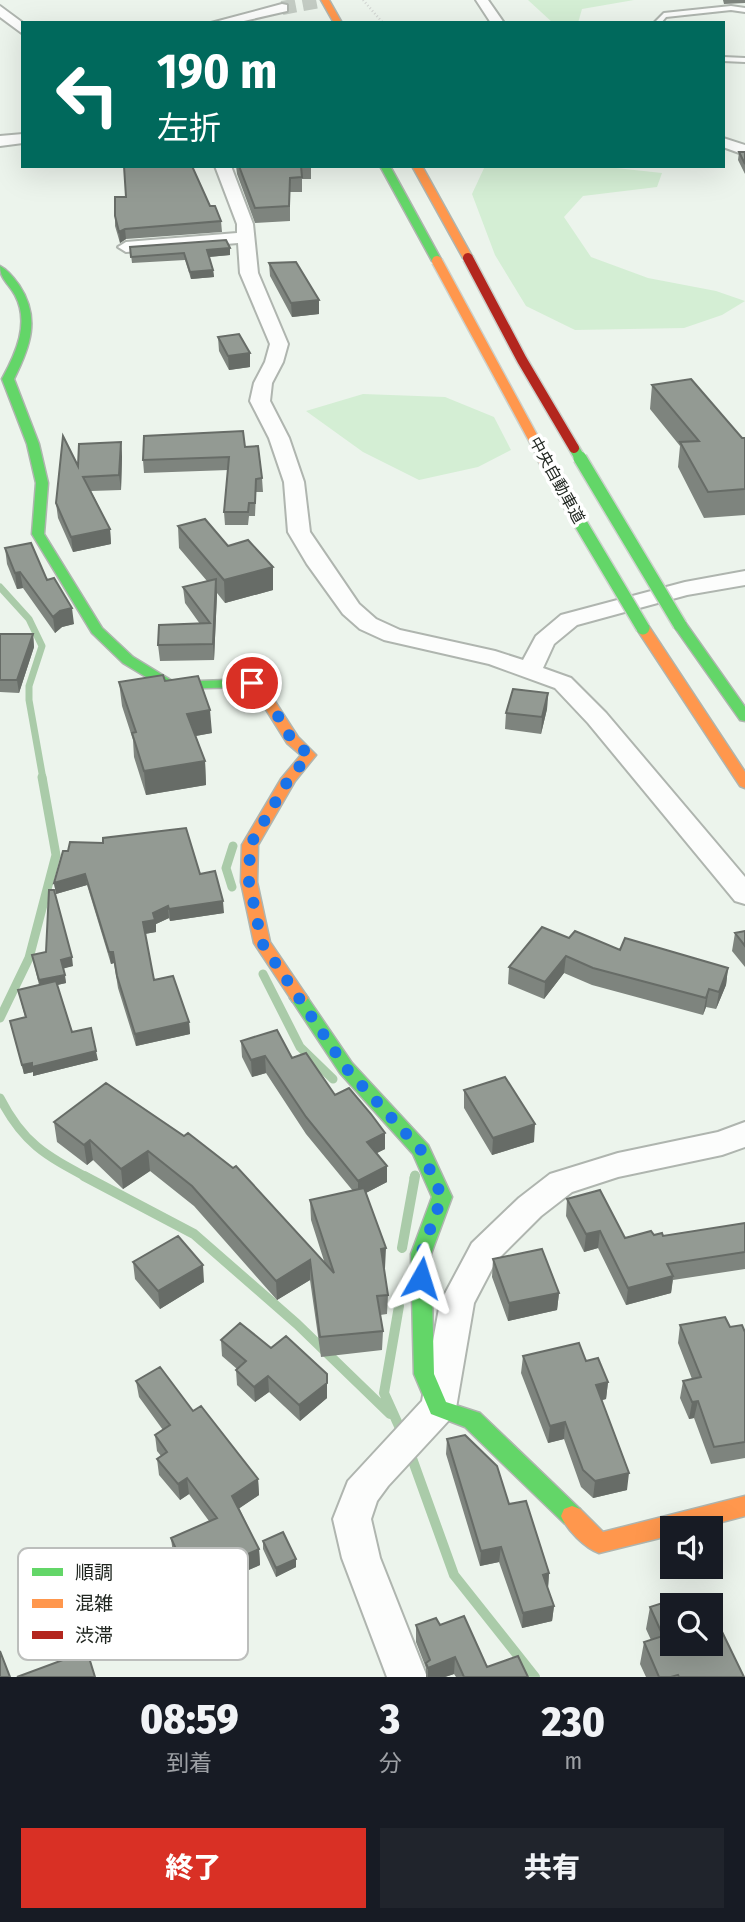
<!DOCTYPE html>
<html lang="ja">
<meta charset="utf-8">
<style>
:root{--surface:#171b24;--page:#20242c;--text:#f1f3f6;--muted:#9ea1a6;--accent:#d93025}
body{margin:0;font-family:"Fira Sans Condensed","Noto Sans JP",sans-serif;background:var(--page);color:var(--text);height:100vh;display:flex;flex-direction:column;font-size:26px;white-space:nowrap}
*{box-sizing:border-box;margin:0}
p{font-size:23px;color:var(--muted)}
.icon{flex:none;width:38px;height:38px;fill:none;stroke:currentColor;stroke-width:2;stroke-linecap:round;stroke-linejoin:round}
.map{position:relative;height:1677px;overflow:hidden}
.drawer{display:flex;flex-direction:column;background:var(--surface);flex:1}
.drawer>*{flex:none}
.banner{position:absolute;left:21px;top:21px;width:704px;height:147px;border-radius:0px;box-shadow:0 7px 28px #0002;background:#00695c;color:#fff;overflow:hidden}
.controls{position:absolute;left:660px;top:1516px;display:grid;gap:14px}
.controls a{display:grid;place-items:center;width:63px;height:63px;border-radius:0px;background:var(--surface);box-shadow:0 7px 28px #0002;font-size:35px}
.pin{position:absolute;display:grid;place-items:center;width:60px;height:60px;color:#fff;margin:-30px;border:4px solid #fff;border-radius:50%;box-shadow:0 2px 7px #0007}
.me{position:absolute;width:77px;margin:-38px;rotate:6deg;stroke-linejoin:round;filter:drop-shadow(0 0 5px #0008)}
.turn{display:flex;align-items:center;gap:24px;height:147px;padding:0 21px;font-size:32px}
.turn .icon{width:91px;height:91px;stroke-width:2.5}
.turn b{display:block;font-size:49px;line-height:60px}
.eta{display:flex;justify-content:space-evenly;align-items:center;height:119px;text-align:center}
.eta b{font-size:42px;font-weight:800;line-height:49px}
.button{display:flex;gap:14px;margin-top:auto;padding:14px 21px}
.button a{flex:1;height:80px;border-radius:0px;background:var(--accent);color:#fff;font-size:28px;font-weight:800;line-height:80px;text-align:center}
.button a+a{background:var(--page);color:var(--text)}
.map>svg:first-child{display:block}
</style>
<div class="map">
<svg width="745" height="1677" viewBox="0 0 745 1677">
<rect width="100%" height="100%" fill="#ecf4ec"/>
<!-- green -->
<path fill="#d4eed4" d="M528 0H634L582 9 578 23H553Z
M485 166 616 168 662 173 657 187 583 196 564 217 591 257 648 278 716 291 745 301 722 315 684 328 575 330 526 306 495 255 472 194Z
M363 394 445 397 494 417 511 450 478 467 419 480 363 452 306 411Z"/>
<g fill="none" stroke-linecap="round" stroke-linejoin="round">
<!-- stream-far2 -->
<path stroke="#aacba9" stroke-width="7" d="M0 587 29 619 42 646 29 686V700L43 779"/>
<!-- stream-far1 -->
<path stroke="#aacba9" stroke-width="9" d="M232 887 226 868 233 846
M263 974 300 1047 333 1079
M0 1018 29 958 56 855 42 777
M0 1098C23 1143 45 1155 88 1178
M414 1178 415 1175"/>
<!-- stream -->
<path stroke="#aacba9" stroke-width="10" d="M84 1176 194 1234 297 1324 390 1414
M402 1248 415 1176
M399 1306 384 1393 403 1435
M409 1450 454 1575 535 1677"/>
<!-- street-tunnel -->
<path stroke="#c3cbc3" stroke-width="14" stroke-dasharray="14 7" stroke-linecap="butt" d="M282 8 325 0"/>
<!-- lane casing -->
<g stroke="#afb5af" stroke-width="4">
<path id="lane" d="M731 6 745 8V12L731 10 666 17 661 23H654L664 13Z
M723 57 745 58V62L723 61Z"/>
</g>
<!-- street casing -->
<g stroke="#afb5af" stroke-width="4">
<path id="street" d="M476 0H488L504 23H491Z
M282 4 287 5V11L235 23H211Z
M0 6 23 23V34L0 17Z
M23 134V143L0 146V136Z
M723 138 745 145V155L723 147Z
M215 166H231L253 224 258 273 288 344 283 362 272 383 270 401 289 438 304 482 310 532 359 604 376 619 400 630 495 651 523 660 536 636 561 615 685 582 745 571V585L687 595 577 625 554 644 543 668 571 678 606 713 745 877V904L735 901 588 723 555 688 489 664 384 640 360 629 343 614 307 564 288 532 284 482 269 438 250 401 254 383 265 362 270 344 240 273 238 243 126 252 118 247 126 242 237 233V224Z
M745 1122V1147L722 1155 618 1177 572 1192 541 1216 496 1261 474 1303 456 1408 450 1419 388 1486 377 1501 371 1519 380 1558 427 1677H387L342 1558 333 1519 348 1481 422 1401 440 1303 472 1243 519 1198 550 1174 618 1153 718 1132Z"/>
</g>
<!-- fast casing -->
<g stroke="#afb5af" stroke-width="3">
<path id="fast" d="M380 166H390L442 261 441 263 432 261Z
M0 266C8 270 14 278 19 285 41 318 30 347 14 379L39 444 48 483 44 534 102 628 133 657 174 682 252 679 257 680 269 692 267 695H257L248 687 166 689 123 663 92 633 32 534 36 483 27 444 2 379C16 353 30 323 15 295 9 284 0 279 0 266Z
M680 621 685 622 745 707V721L740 720 673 625Z
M299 992 305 994 352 1063 428 1145 452 1197 431 1254 434 1374 446 1402 480 1413 580 1509 583 1516 580 1523 572 1526 564 1523 465 1427 431 1414 414 1374 411 1254 432 1197 413 1154 340 1073 293 1002 290 998 293 994Z"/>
</g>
<!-- slow casing -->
<g stroke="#afb5af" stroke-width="3">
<path id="slow" d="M321 0H329L342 23H334Z
M412 166H422L473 258 472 260 463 258Z
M643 624 648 625 745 772V788L740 786 636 628Z
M262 688 267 689 298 737 316 755 295 781 258 845 257 882 270 942 308 998 305 1002H293L254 943 241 882 242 845 281 779 301 755 287 743 255 692Z
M745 1496V1516L699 1528H672V1535L599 1553C585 1548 567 1530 561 1516L564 1509 572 1506 580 1509 603 1532Z"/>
</g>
<!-- path -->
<path stroke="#d1d4d1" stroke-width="2.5" stroke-dasharray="1 2.5" stroke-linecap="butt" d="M363 0 383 23"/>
<!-- lane -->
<use href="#lane" fill="#fcfdfc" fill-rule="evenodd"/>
<!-- street -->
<use href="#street" fill="#fcfdfc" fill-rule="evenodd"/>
<!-- fast -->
<use href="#fast" fill="#63d668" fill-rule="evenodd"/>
<!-- slow -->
<use href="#slow" fill="#ff974d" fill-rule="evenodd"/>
<!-- fast-bridge-far1 casing -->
<g stroke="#cbd0cb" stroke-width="13" stroke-linecap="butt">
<path id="fast-bridge-far1" d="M574 448 581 460"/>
</g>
<!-- fast-bridge casing -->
<g stroke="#cbd0cb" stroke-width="16" stroke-linecap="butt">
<path id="fast-bridge" d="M580 458 680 625
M575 514 643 628"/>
</g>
<!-- slow-bridge-far1 casing -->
<g stroke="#cbd0cb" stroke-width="13" stroke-linecap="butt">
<path id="slow-bridge-far1" d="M437 261 545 460"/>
</g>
<!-- slow-bridge casing -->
<g stroke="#cbd0cb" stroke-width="16" stroke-linecap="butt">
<path id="slow-bridge" d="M544 458 575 514"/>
</g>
<!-- jam-bridge casing -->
<g stroke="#cbd0cb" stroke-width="13" stroke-linecap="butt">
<path id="jam-bridge" d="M468 258 522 360 574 448"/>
</g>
<!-- fast-bridge-far1 -->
<use href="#fast-bridge-far1" stroke="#63d668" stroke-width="10"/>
<!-- fast-bridge -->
<use href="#fast-bridge" stroke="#63d668" stroke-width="13"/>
<!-- slow-bridge-far1 -->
<use href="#slow-bridge-far1" stroke="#ff974d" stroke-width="10"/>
<!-- slow-bridge -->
<use href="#slow-bridge" stroke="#ff974d" stroke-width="13"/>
<!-- jam-bridge -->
<use href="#jam-bridge" stroke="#b3261e" stroke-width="10"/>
</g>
<!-- wall -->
<path fill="#7e847e" d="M723 0H745V3L724 4Z
M739 152H745V174L738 160Z
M236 166H311V179H302V192H290V221L255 223 237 174Z
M210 206 221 221 222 232 126 239 120 243 115 226V216Z
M130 247 230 255 209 257 213 270 214 277 191 279 185 260 132 263Z
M269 263 319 300V314L292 317 270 276Z
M218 337 250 367 229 370 219 351Z
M652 385 742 438H745V515L704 518 678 467 680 446 650 409Z
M121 442 122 457 121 490 91 491 110 529 111 544 73 552 58 518 56 503 78 466Z
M245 447 262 478 263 492H256L255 516H249L248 525H225L224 512 228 470 144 473 143 460Z
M178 526 228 546 273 590 225 603 217 593 214 660 160 661 158 645 200 624 185 603 183 587 207 581 179 548Z
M5 548 47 580 74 624 62 627 55 633 23 588 17 589 7 564Z
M0 634H33L34 647 19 693 0 692Z
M119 682 212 733 196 736 205 761 206 785 146 795 134 757 133 740 122 706Z
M548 693 547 709 541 734 505 729 506 713Z
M63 851 200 874 224 913 170 921 169 918 156 924V932L145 934 154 980 189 1022 190 1034 136 1046 118 988 114 963 111 964 87 885 56 894 54 883Z
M745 931V967L732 951 735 933Z
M569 938 620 950 728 968 726 985 716 1009 706 1007 703 1015 592 985 564 973 544 999 508 984 509 967Z
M32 955 73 966 63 968 66 983 57 985 72 1032 98 1060 33 1076V1072L24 1074 10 1021 25 1017 18 990 39 985Z
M241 1041 292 1058 335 1095 385 1149 377 1153 387 1166V1182L366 1193 385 1268H383L388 1295 387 1314 380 1315 383 1331 382 1350 321 1357 310 1280 277 1300 194 1206 150 1171 123 1189 93 1160 87 1165 57 1142 54 1122 106 1083 325 1264 311 1220 310 1200 353 1191 306 1134 266 1073 252 1077 242 1057Z
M464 1090 534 1142 492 1155 464 1108Z
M567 1199 625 1238 663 1236 745 1223V1269L673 1280 671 1293 626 1305 598 1248 584 1252 566 1216Z
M493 1259 559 1293 557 1310 508 1321 492 1277Z
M133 1262 204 1282 160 1309 135 1279Z
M680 1325 730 1327 745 1332V1458L711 1464 694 1418 689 1419 680 1398 683 1381 692 1379 678 1343Z
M221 1340 327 1398 300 1421 269 1392 255 1402 237 1385 236 1370 237 1369 222 1356Z
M523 1356 586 1361 608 1382 606 1399 602 1400 627 1490 593 1498 581 1487 564 1439 548 1443 521 1373Z
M136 1381 193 1411 258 1479 259 1495 239 1508 259 1549 260 1565 192 1595 173 1554 171 1538 209 1521 189 1494 180 1500 159 1475 157 1459 161 1456 157 1451 155 1435 163 1430 139 1397Z
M447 1439 509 1504 549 1573 548 1588 554 1606 552 1621 522 1628 499 1562 480 1566 446 1454Z
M263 1541 296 1559V1567L276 1577 263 1549Z
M39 1583 113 1616 55 1640 42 1600Z
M672 1605 744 1677H646L640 1664 644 1642 651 1640 646 1629 650 1607Z
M416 1625H440L487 1667 528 1677H456L454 1674 445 1677H426V1668L416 1642Z"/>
<!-- shaded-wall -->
<path fill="#676c67" d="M125 229 126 239 120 243 119 232Z
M230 248V255L208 257 207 250Z
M213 270 214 277 191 279 190 272Z
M319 300V314L292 317 291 303Z
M250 353V367L229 370 228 356Z
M121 442 122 457 121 490 119 475Z
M110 529 111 544 73 552 71 537Z
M273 567V590L225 603 224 580Z
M20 572 23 588 17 589 15 573Z
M216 579 217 595 214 660 213 644Z
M72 608 74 624 62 627 55 633 53 617 60 611Z
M33 634 34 647 19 693 17 680Z
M548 693 547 709 541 734 542 717Z
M210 710 212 733 189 737 187 714Z
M205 761 206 785 146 795 144 771Z
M85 874 87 885 56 894 54 883Z
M223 901 224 913 170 921 169 909Z
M168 906 169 918 156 924V932L144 934 143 922 153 913Z
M109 952H113L114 963 111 964Z
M566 956 564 973 544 999 545 982Z
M72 957 73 966 62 969 61 960Z
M728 968 726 985 716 1009 719 992Z
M65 975 66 983 40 989 39 980Z
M709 989 706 1007 703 1015 706 998Z
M189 1022 190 1034 136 1046 135 1034Z
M96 1051 98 1060 33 1076V1072L24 1074 22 1065Z
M265 1056 266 1073 252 1077 251 1060Z
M535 1124 534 1142 492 1155 493 1138Z
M385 1133V1149L367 1158V1142Z
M90 1140 93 1160 87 1165 84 1145Z
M148 1151 150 1171 123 1189 121 1169Z
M387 1166V1182L358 1197V1181Z
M600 1231 598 1248 584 1252 586 1234Z
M386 1248 385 1268 381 1269V1249Z
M310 1260V1280L277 1300 276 1281Z
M203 1265 204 1282 160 1309 158 1291Z
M673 1276 671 1293 626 1305 628 1288Z
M559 1293 557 1310 508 1321 509 1303Z
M327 1374V1398L300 1421 299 1405Z
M268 1376 269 1392 255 1402 254 1387Z
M608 1382 606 1399 594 1402 596 1385Z
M698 1401 694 1418 689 1419 692 1402Z
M565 1422 564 1439 548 1443 550 1426Z
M629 1473 627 1490 593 1498 595 1481Z
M187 1478 189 1494 180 1500 178 1484Z
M258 1479 259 1495 234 1512 232 1496Z
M501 1547 499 1562 480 1566 481 1551Z
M259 1549 260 1565 192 1595 190 1580Z
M296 1559V1567L276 1577V1568Z
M549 1573 548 1588 543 1575Z
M110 1600 113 1616 55 1640 52 1623Z
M554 1606 552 1621 522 1628 523 1613Z
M455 1657 454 1674 445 1677H428V1668Z"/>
<!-- building -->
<path fill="#939a93" stroke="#676c67" stroke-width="2" d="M739 152H745V164Z
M124 166H192L210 206H215L221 221 125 229 119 232 115 216V197H126Z
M239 166H301L302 177 290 178 289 206 255 208Z
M226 240 230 248 207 250 213 270 190 272 184 253 131 257 130 247Z
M296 262 319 300 291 303 269 263Z
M239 334 250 353 228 356 218 337Z
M691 379 742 438H745V489L708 492 680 442 699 441 652 385Z
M243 431 245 447 258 446 262 478 256 479 255 503H249L248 512H224L229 457 143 460 144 436Z
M63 436 78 466 79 444 121 442 119 475 83 477 110 529 71 537 56 503Z
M205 519 228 546 248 540 273 567 224 580 178 526Z
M31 543 47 580 54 578 72 608 60 611 53 617 20 572 15 573 5 548Z
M216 579 213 644 158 645 159 625 210 623 183 587Z
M0 634H33L17 680H0Z
M163 675 165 681 198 676 210 710 187 714 205 761 144 771 132 733 136 732 119 682Z
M513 689 548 693 542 717 506 713Z
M186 828 200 874 215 871 223 901 169 909 168 906 153 913 155 920 143 922 154 980 173 976 189 1022 135 1034 117 976 113 952H109L85 874 54 883 63 851H68L70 842 103 843V838Z
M49 890H54L72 957 61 960 65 975 39 980 32 955 46 952Z
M542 927 569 938 575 931 620 950 625 938 728 968 719 992 709 989 706 998 593 968 566 956 545 982 509 967Z
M745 931V946L735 933Z
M56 981 72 1032 91 1028 96 1051 32 1067V1063L22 1065 10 1021 26 1017 18 990Z
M277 1030 292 1058 306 1053 335 1095 349 1088 371 1114 385 1133 367 1142 387 1166 358 1181 306 1117 265 1056 251 1060 241 1041Z
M505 1077 535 1124 493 1138 464 1090Z
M106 1083 184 1136 188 1133 233 1168 236 1166 334 1273 310 1200 364 1188 386 1248 381 1249 388 1295 377 1296 383 1331 320 1337 310 1260 276 1281 192 1186 148 1151 121 1169 90 1140 84 1145 54 1122Z
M600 1190 625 1238 651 1231 654 1235 662 1233 663 1236 745 1223V1252L667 1264 673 1276 628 1288 600 1231 586 1234 567 1199Z
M178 1236 203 1265 158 1291 133 1262Z
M542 1249 559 1293 509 1303 493 1259Z
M725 1317 730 1327 742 1325 745 1332V1442L714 1447 698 1401 692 1402 683 1381 701 1377 680 1325Z
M240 1323 271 1348 286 1336 327 1374V1383L299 1405 268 1376 254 1387 236 1370 246 1361 221 1340Z
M579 1343 586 1361 598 1358 608 1382 596 1385 629 1473 595 1481 583 1470 565 1422 550 1426 523 1356Z
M160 1367 193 1411 201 1406 258 1479 232 1496 259 1549 190 1580 171 1538 217 1518 187 1478 178 1484 157 1459 167 1452 155 1435 170 1425 136 1381Z
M465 1435 497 1466 509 1504 526 1501 549 1573 543 1575 554 1606 523 1613 501 1547 481 1551 447 1439Z
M283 1532 296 1559 276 1568 263 1541Z
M684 1596 688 1605H672V1643H710V1607L744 1677H679L678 1675 671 1677H659L644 1642 663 1636 650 1607Z
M464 1616 487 1667 518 1656 528 1677H464L455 1657 428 1668 426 1663 430 1660 416 1625 436 1618 440 1625Z
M0 1651 10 1677H0Z
M87 1651 95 1677H17Z"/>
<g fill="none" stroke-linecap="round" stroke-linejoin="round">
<!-- route -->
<path stroke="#1a73e8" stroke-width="12" stroke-dasharray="0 21.6" d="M252 683 265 694 292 740 309 755 289 779 250 845 249 882 262 943 346 1068 421 1150 442 1197 421 1254V1278"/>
</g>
<g text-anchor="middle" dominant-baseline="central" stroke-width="7" stroke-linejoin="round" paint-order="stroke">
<!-- far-street labels -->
<g font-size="16" fill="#212721" stroke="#fff">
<text transform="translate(557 480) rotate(61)">中央自動車道</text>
</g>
</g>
<!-- legend -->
<rect x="18" y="1548" width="230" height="112" rx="10" fill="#fff" stroke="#bcbebc" stroke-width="2"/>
<rect x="32" y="1568" width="31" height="8" fill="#63d668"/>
<rect x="32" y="1599" width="31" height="9" fill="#ff974d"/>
<rect x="32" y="1631" width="31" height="8" fill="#b3261e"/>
<g font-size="19" fill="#212721">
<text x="75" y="1579">順調</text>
<text x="75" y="1610">混雑</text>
<text x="75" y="1642">渋滞</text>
</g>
</svg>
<div class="controls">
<a><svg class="icon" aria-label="sound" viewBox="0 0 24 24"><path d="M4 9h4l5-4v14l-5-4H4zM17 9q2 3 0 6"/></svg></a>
<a><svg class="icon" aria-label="search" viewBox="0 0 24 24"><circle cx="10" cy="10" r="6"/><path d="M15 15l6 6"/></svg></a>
</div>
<div class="pin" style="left:252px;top:683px;background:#d93025"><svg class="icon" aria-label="arrive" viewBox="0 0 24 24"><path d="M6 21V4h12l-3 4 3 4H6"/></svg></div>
<svg class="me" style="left:421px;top:1278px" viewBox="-20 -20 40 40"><path d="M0-17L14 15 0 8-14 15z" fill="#1a73e8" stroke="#fff" stroke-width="4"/></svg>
<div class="banner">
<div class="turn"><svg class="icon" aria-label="left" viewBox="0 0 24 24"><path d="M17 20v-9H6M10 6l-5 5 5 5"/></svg><div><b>190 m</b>左折</div></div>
</div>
</div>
<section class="drawer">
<div class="eta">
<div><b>08:59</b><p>到着</p></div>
<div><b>3</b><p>分</p></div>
<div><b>230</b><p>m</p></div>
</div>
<div class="button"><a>終了</a><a>共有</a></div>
</section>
